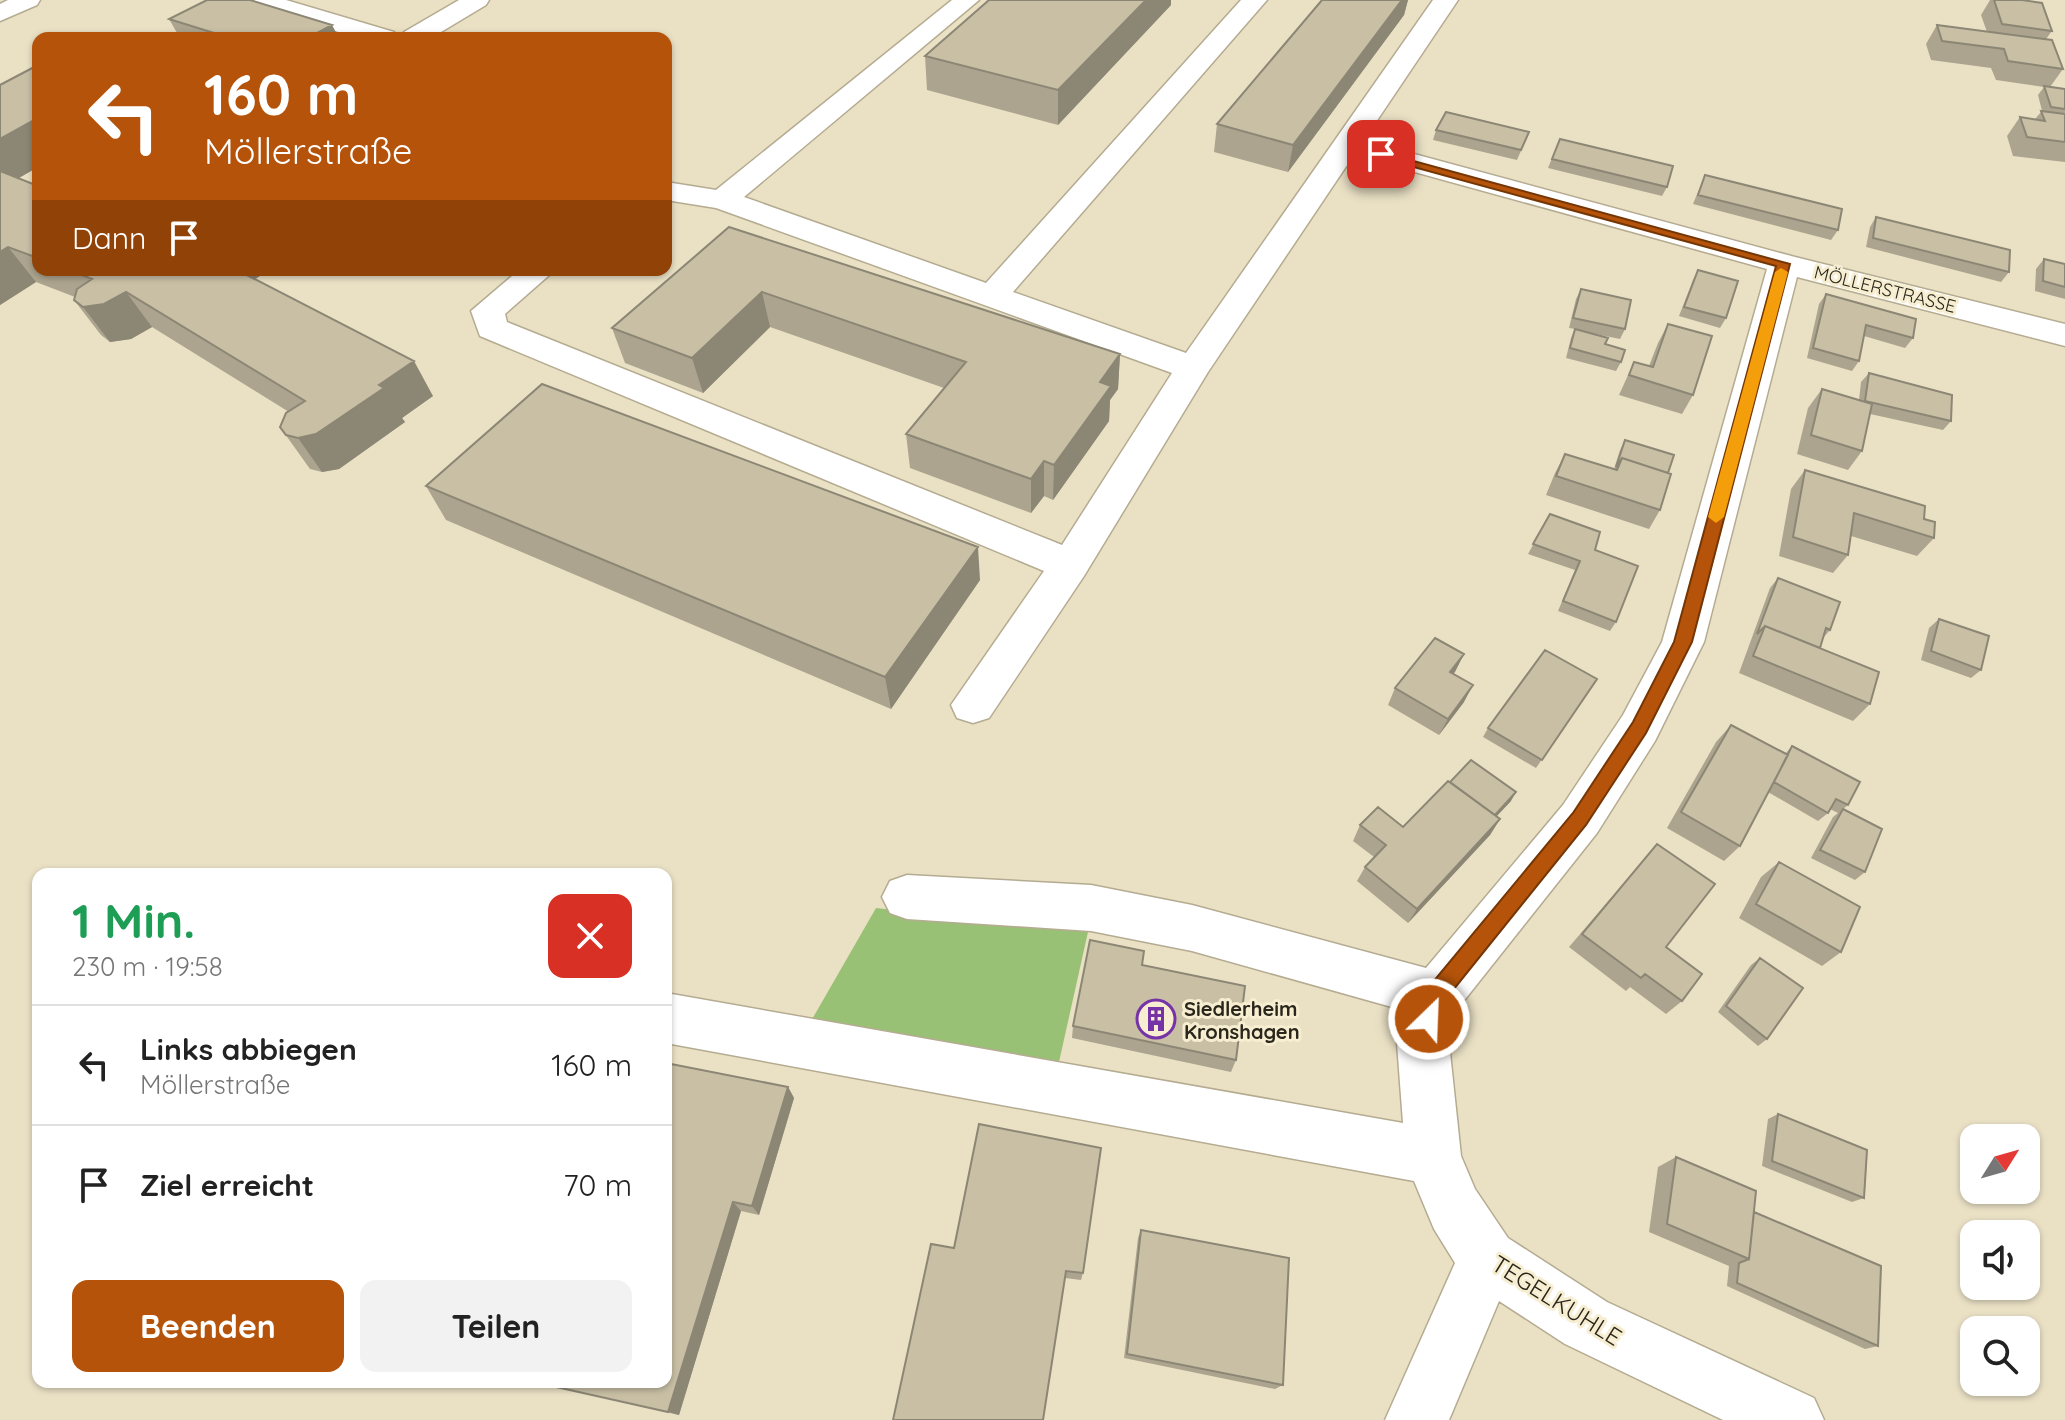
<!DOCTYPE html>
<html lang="de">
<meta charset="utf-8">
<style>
:root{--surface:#fff;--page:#f2f2f2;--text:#222;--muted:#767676;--line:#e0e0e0;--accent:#b45309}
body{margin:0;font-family:Quicksand,sans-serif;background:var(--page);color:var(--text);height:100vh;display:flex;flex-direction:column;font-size:30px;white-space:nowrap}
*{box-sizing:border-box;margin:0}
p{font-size:26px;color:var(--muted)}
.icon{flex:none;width:44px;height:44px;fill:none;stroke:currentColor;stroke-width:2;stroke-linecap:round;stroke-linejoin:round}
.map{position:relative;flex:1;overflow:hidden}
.sheet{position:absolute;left:32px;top:868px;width:640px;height:520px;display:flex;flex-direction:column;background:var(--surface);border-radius:16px;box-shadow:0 2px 6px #0004}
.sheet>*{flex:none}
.hud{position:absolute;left:32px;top:32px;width:640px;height:244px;border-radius:16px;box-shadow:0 2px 6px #0004;background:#b45309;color:#fff;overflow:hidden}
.needle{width:52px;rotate:53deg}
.fabs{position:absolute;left:1960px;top:1124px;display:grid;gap:16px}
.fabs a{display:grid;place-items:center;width:80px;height:80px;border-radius:16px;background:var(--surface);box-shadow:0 2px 6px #0004;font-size:40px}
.pin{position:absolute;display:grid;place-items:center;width:68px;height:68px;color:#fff;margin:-34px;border-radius:16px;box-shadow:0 4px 12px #0006}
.me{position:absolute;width:88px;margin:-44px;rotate:24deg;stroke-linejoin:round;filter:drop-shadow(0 0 6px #0008)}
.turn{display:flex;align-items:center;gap:28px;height:168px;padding:0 40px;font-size:36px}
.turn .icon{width:104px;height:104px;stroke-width:2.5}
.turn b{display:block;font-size:56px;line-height:68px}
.then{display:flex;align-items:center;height:76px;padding:0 40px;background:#0003;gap:16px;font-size:30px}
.round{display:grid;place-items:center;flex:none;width:84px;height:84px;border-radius:16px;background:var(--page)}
.headline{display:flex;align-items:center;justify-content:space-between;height:136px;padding:0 40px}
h1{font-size:48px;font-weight:800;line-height:60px;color:#1e9e55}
.cta{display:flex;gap:16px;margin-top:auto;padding:16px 40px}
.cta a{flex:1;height:92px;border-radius:16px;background:var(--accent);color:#fff;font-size:32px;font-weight:800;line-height:92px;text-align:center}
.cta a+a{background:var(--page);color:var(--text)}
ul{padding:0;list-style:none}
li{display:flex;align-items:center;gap:24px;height:120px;padding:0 40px;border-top:2px solid var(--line)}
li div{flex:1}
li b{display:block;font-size:30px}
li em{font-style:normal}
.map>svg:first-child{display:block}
</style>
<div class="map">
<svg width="2065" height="1420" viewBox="0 0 2065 1420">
<rect width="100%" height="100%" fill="#eae1c5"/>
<!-- green -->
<path fill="#99c175" d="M876 908 1088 932 1057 1071 807 1028Z"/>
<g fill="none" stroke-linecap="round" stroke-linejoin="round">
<!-- minor casing -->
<g stroke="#b4ab91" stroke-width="3">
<path id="minor" d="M8 0H40L37 5 0 21V4Z
M248 0H286L394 32 398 38H358L251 5Z
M459 0H489L486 5 431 38H400L404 32Z
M952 0H979L744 197 986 283 1241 0H1267L1013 292 1186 353 1433 0H1458L1208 372 1084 576 989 718 973 723 957 718 951 705 1044 571 480 336 471 311 519 270H555L505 314 507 322 1062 545 1172 373 716 208 666 200V182L716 190Z
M1381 145 1795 257 2065 324V346L1797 277 1704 642 1655 741 1597 833 1459 1007 1449 1043 1461 1156 1475 1189 1508 1238 1607 1302 1814 1398 1824 1420H1723L1565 1344 1499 1301 1449 1420H1385L1455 1263 1434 1229 1414 1181 666 1043V993L1403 1123 1397 1043 1406 1011 1192 951 1091 931 907 919 890 913 882 897 890 881 907 875 1091 885 1192 905 1426 968 1563 805 1623 715 1662 642 1767 269 1371 160 1366 154 1371 148Z"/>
</g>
<!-- minor -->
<use href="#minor" fill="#fff" fill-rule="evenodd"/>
</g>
<!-- wall -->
<path fill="#aca48e" d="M1322 0H1408L1404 15 1288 172 1214 152 1217 124Z
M1990 0H2022L2052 31 2046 39 2063 69 2050 87 2065 89V162L2013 156 2007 136 2020 117 2035 119 2042 111 2038 95 2044 87 1996 80 1991 68 1931 60 1926 44 1937 25 1987 32 1981 15Z
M1171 5 1058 125 927 90 925 56Z
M169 19 339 38H180Z
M38 65V167L18 178 38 186V270H269L255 279 433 396 402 418 405 422 339 469 322 472 310 469 280 427 289 412 152 327 131 339 110 342 101 335 74 300 75 297 36 282 0 305V85Z
M1436 130 1529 132 1517 160 1433 140Z
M1560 139 1667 187 1662 196 1548 168Z
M1705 175 1838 230 1831 240 1693 204Z
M1876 217 2009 272 2001 282 1866 247 1870 227Z
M729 227 1120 354 1118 389 1110 400 1109 421 1053 500 1044 496 1031 513 910 468 906 434 944 388 770 327 703 393 625 363 612 328Z
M2044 259 2065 264V299L2035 291 2036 269Z
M1698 270 1726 318 1720 328 1679 316 1693 280Z
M1581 289 1625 329 1620 339 1586 332 1605 344 1621 362 1616 371 1566 358 1571 338 1575 329 1569 328 1576 299Z
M1826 294 1913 338 1905 348 1864 336 1859 361 1852 371 1807 358 1819 304Z
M1668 324 1693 395 1682 414 1619 395 1634 362 1649 366 1658 343Z
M1869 373 1951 421 1943 430 1870 414 1862 451 1848 470 1797 454 1808 408 1822 389 1859 400 1861 382Z
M1625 440 1669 473 1660 510 1649 529 1546 495 1555 473 1565 454 1614 469 1620 450Z
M1805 470 1924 519 1934 538 1917 556 1851 536 1848 555 1833 573 1779 556 1791 489Z
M426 486 980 580 891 709 446 520Z
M1550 514 1595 550 1616 622 1610 631 1558 611 1575 570 1528 554Z
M1778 578 1830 630 1823 638 1820 648 1870 704 1853 721 1739 673 1770 588Z
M1939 619 1981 670 1971 678 1921 660 1929 628Z
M1464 654 1453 674 1464 702 1439 735 1388 705 1395 688Z
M1597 679 1536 768 1483 737 1488 728Z
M1731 725 1786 753 1792 746 1848 805 1843 809 1865 872 1855 880 1811 858 1833 817 1838 813 1830 809 1828 813 1818 821 1768 792 1740 846 1724 861 1667 828 1716 742Z
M1511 801 1496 816 1500 819 1490 835 1408 923 1357 881 1365 867 1374 857 1353 841 1360 825 1403 827Z
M1657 844 1666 947 1682 1001 1666 1014 1630 987 1626 991 1569 947Z
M1779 862 1841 952 1822 966 1739 918 1761 877Z
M1760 958 1767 1039 1758 1046 1718 1012 1751 965Z
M1142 965 1236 1060 1231 1072 1072 1038 1073 1026Z
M666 1065 788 1087 794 1098 759 1215 741 1211 679 1415 533 1382H666Z
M1778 1114 1864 1198 1852 1202 1762 1166 1768 1119Z
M1676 1157 1754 1212 1878 1346 1865 1349 1727 1286 1729 1266 1649 1232 1658 1167Z
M1141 1230 1283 1385 1275 1389 1124 1358 1138 1238Z
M954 1248 1083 1273 1081 1280 1065 1278Z"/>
<!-- shaded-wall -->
<path fill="#8c8674" d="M1146 0H1171V5L1058 125V90Z
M1402 0H1408L1404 15 1288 172 1293 145Z
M332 25 339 38H308Z
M38 118V167L0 189V139Z
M8 247 36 282 0 305V252Z
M220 270H269L235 292Z
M126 292 152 327 131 339 110 342 83 307Z
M762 292 770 327 703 393 692 358Z
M1120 354 1118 389 1110 400 1109 421 1053 500 1054 465 1100 382Z
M414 361 433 396 402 418 405 422 339 469 322 472 298 438Z
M1044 461V496L1031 513V479Z
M978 547 980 580 891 709 885 677Z
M1464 654 1455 672 1441 689 1450 672Z
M1473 685 1464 702 1439 735 1448 719Z
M1516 792 1511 801 1483 831 1488 823Z
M1500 819 1490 835 1408 923 1417 909Z
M788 1087 794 1098 759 1215 752 1206Z
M733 1202 741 1211 679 1415 668 1412Z"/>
<!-- building -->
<path fill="#c8bfa5" stroke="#8c8674" stroke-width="2" d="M207 0H250L332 25 308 38H230L169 19Z
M989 0H1146L1058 90 925 56Z
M1322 0H1402L1293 145 1217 124Z
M1994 0H2022L2042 3 2052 31 2002 24Z
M1937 25 2052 40 2063 69 2008 61 2004 49 1942 41Z
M38 65V118L0 139V85Z
M2044 86 2065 89V109L2051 107Z
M2041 111 2065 114V142L2027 137 2020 117 2045 121Z
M1446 112 1529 132 1521 150 1436 130Z
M1560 139 1673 166 1667 187 1552 159Z
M0 171 38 186V258L8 247 0 252Z
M1705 175 1842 209 1838 230 1698 195Z
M1876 217 2010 250 2009 272 1873 238Z
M729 227 1120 354 1100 382 1111 386 1054 465 1044 461 1031 479 906 434 966 362 762 292 692 358 612 328Z
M2044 259 2065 264V287L2043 281Z
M69 270H237L414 361 379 385 384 388 316 434 298 438 286 435 280 427 286 413 305 401 126 292 104 304 83 307 74 300 77 289 92 279Z
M1698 270 1738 281 1726 318 1684 307Z
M1581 289 1631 300 1625 329 1573 318Z
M1826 294 1916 319 1913 338 1866 325 1859 361 1813 348Z
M1668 324 1712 336 1693 395 1629 375 1634 362 1653 367Z
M1575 329 1608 338 1605 344 1625 350 1621 362 1570 348Z
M1869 373 1952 395 1951 421 1865 401Z
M542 384 978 547 885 677 426 486Z
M1822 389 1872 404 1862 451 1811 435Z
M1625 440 1674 455 1668 473 1622 458 1616 467Z
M1565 454 1617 470 1622 458 1671 474 1660 510 1556 476Z
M1805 470 1925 506 1924 519 1935 522 1934 538 1854 513 1848 555 1793 537Z
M1550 514 1600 532 1595 550 1638 566 1616 622 1563 601 1580 561 1533 544Z
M1778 578 1840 602 1830 630 1826 628 1820 648 1765 626 1757 634Z
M1939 619 1989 636 1981 670 1931 651Z
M1765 626 1879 672 1870 704 1753 656Z
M1435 638 1464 654 1450 672 1473 685 1448 719 1395 688Z
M1545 650 1597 679 1542 760 1488 728Z
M1731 725 1788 755 1740 846 1681 812Z
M1792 746 1860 782 1848 805 1836 799 1828 813 1774 782Z
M1471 760 1516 792 1495 815 1450 782Z
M1448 781 1500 819 1417 909 1365 867 1386 845 1360 825 1378 807 1403 827Z
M1843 809 1882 829 1865 872 1820 850Z
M1657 844 1715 884 1666 947 1702 974 1682 1001 1645 974 1641 978 1582 934Z
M1779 862 1860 907 1841 952 1756 904Z
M1090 940 1144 951 1142 965 1245 986 1236 1060 1073 1026Z
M1760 958 1803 988 1767 1039 1726 1006Z
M666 1063 788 1087 752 1206 733 1202 668 1412 534 1382H666Z
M1778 1114 1867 1150 1864 1198 1772 1161Z
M979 1124 1101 1148 1083 1273 1066 1271 1043 1420H893L931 1244 954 1248Z
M1676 1157 1756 1191 1749 1259 1667 1224Z
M1754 1212 1881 1266 1878 1346 1737 1283 1739 1263 1749 1259Z
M1141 1230 1289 1258 1283 1385 1127 1354Z"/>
<!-- route -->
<path fill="#b45309" stroke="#753606" stroke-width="2" d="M1377 151 1790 264 1692 642 1646 733 1586 825 1445 1000 1437 1026 1429 1029 1422 1026 1419 1019 1428 988 1573 813 1633 722 1674 642 1776 266 1377 157Z"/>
<!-- slow -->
<path fill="#f59e0b" d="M1781 268 1788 272 1724 517 1716 523 1708 517 1775 272Z"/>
<!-- icons -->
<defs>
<g id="building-ring" transform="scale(2)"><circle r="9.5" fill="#f7eed2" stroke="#7633a7" stroke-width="1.5"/><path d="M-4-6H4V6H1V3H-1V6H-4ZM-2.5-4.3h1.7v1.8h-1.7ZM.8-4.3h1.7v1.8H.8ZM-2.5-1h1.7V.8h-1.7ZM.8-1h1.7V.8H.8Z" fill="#7633a7"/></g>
</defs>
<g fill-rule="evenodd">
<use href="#building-ring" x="1156" y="1019"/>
</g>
<g text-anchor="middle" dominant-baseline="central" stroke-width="6" stroke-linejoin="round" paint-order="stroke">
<!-- far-street labels -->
<g font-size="18" fill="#29261b" stroke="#f7eed2">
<text transform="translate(1885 289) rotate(14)">MÖLLERSTRASSE</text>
</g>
<!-- poi labels -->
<g font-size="20" font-weight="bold" fill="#29261b" stroke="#f7eed2" text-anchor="start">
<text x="1184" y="1008">Siedlerheim<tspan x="1184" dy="23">Kronshagen</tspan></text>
</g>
<!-- near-street labels -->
<g font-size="24" fill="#29261b" stroke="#f7eed2">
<text transform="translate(1557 1300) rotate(32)">TEGELKUHLE</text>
</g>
</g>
</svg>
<div class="fabs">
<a><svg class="needle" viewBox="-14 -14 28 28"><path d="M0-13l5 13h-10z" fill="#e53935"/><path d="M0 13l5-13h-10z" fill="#767676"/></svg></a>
<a><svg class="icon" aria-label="sound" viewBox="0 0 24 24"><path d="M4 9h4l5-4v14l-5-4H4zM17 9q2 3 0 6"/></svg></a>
<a><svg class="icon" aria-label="search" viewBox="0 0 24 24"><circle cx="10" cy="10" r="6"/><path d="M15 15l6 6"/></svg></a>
</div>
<div class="pin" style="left:1381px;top:154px;background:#d93025"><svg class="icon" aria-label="arrive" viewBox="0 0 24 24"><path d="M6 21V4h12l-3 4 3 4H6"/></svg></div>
<svg class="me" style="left:1429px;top:1019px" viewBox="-20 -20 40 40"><circle r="17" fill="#b45309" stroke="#fff" stroke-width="3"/><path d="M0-11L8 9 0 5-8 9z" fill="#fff"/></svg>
<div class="hud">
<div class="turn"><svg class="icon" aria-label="left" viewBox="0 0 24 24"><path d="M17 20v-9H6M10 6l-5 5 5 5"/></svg><div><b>160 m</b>Möllerstraße</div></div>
<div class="then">Dann<svg class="icon" aria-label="arrive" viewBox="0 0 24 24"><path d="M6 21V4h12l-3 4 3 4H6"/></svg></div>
</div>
<section class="sheet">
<div class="headline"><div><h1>1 Min.</h1><p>230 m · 19:58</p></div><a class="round" style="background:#d93025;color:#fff"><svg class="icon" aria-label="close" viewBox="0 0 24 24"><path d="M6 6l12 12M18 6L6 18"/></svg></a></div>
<ul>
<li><svg class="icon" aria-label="left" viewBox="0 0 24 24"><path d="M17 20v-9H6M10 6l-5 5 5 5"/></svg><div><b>Links abbiegen</b><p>Möllerstraße</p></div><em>160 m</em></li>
<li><svg class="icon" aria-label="arrive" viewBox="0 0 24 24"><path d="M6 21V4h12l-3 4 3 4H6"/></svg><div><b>Ziel erreicht</b></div><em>70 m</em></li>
</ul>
<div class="cta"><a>Beenden</a><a>Teilen</a></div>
</section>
</div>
